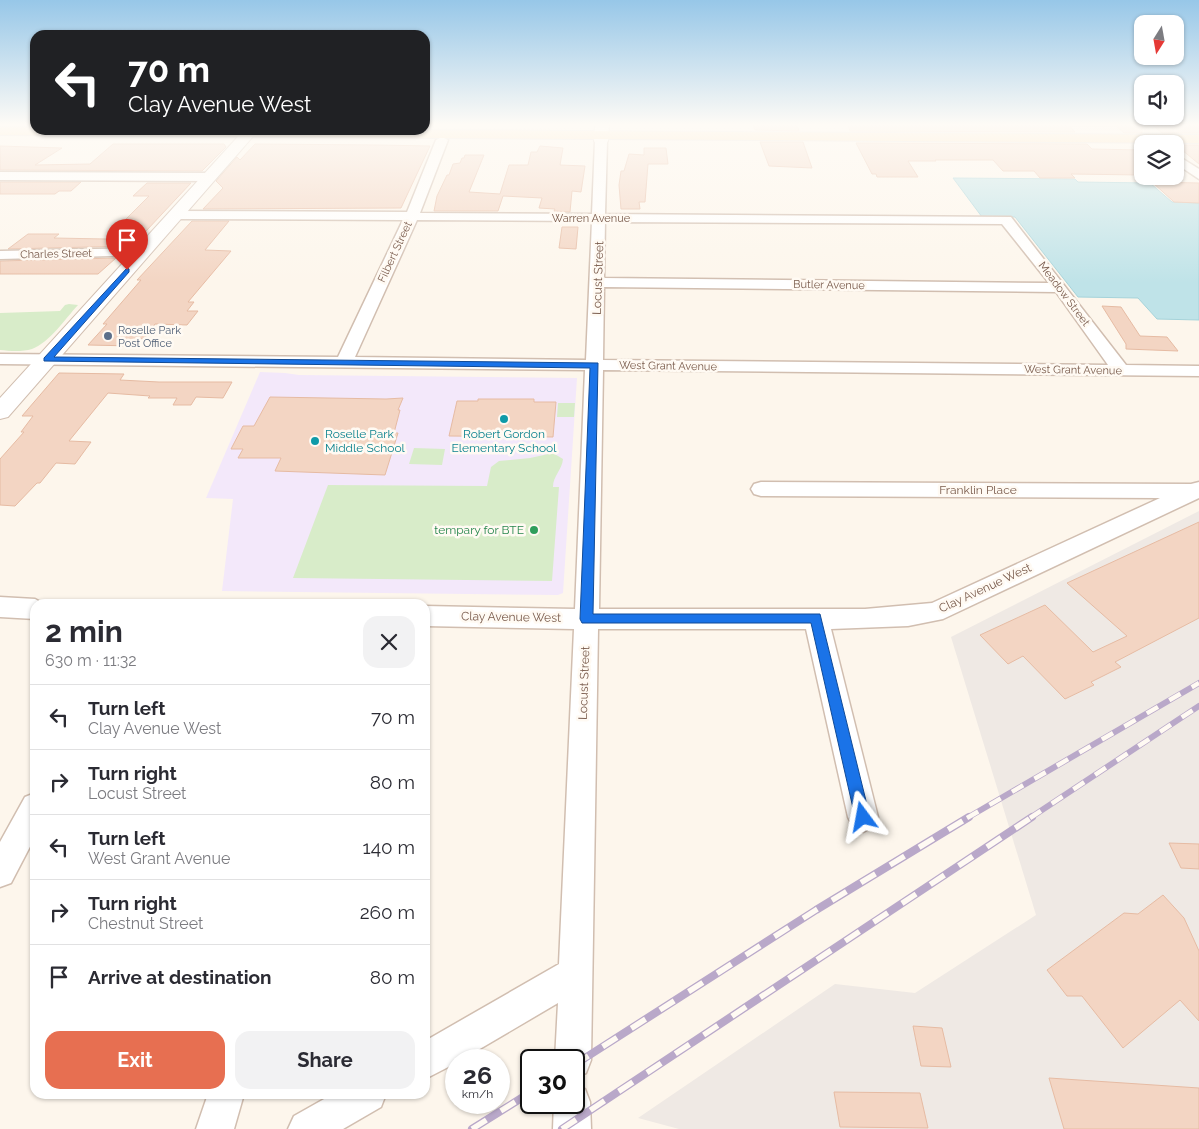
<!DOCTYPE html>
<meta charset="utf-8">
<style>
:root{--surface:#fff;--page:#f2f2f3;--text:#2b2b33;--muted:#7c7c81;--line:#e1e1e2;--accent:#e76f51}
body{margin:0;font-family:Raleway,sans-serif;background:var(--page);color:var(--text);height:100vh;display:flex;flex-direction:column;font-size:19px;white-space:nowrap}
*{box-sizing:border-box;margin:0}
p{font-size:16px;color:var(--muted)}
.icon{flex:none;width:28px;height:28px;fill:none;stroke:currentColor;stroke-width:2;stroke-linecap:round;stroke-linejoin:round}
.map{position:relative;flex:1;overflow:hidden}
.drawer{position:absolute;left:30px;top:599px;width:400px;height:500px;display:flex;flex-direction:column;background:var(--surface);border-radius:15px;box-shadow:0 1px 4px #0004}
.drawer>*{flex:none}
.hud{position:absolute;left:30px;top:30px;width:400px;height:105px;border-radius:15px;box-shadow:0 1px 4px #0004;background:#202124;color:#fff;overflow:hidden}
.needle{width:32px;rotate:191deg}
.fabs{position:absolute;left:1134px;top:15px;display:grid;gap:10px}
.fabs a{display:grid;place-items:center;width:50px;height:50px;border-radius:10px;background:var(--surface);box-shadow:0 1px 4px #0004;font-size:25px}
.speed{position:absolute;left:445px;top:1049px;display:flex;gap:10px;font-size:25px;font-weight:700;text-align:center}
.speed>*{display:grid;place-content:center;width:65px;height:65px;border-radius:50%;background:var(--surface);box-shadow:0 1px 4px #0004;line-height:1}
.speed small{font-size:12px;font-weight:400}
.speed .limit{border:2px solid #111;border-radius:8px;background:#fff;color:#111}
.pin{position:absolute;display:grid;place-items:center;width:42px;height:42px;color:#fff;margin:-51px -21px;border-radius:50% 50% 50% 0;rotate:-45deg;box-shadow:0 0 5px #0007}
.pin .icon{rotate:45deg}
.me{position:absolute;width:55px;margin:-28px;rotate:347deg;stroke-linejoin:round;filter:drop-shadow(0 0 4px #0008)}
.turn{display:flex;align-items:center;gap:18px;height:105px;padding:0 15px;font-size:22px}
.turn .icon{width:65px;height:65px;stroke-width:2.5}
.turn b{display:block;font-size:35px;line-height:42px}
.round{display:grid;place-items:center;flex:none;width:52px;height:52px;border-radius:15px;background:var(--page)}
.summary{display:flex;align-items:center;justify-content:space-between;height:85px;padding:0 15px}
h1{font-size:30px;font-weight:700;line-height:38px}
.cta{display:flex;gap:10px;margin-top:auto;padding:10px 15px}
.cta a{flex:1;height:58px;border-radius:15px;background:var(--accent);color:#fff;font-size:20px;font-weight:700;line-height:58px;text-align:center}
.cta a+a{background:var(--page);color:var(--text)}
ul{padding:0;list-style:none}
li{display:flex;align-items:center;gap:15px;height:65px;padding:0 15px;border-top:1px solid var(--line)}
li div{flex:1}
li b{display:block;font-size:19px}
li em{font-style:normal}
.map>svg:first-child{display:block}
</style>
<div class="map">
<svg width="1199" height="1129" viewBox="0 0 1199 1129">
<rect width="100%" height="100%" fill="#fdf6ec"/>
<!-- industrial -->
<path fill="#efe9e4" d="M883 125H1144L1151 130 885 129Z
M1199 511V1129H679L638 1118 835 984 915 993 1036 915 951 637Z"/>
<!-- education -->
<path fill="#f3e8fa" d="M260 372 285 373 299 375 577 378 563 593 558 595 222 591 233 499 206 498Z"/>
<!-- green -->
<path fill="#d8ecc9" d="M69 304 78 305C65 319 50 342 32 349 22 352 10 351 0 350V313L60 311 65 305Z
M558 403H575L574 417H557Z
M414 448 445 449 442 465 409 464Z
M553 453 563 459C562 470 553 476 553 487H559L552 581 293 578 328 485 487 486 491 467 499 461 530 458Z"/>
<!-- water -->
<path fill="#bfe3e8" stroke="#a5d3da" d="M953 178 1075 179 1078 182 1150 183 1172 202 1199 203V320L1157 319 1138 298 1078 297 1015 217H982Z"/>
<!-- building -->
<path fill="#f3d5c3" stroke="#e6bba3" d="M753 125H797L799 131 755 130Z
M848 125H1068L1075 132 850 131Z
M1115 125H1142V133H1124Z
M1153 125H1199V133H1162Z
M760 142H803L812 168 769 166Z
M856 143 1087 144 1092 149 1142 150V175L1071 174 1075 178H1040L1034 171H1003L993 160H935L936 161H908L918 177H877L876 174H872Z
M113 144H224L226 147 202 171 0 170V146L62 148 35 165 90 164Z
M255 144 379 145 430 146 401 208 203 209 223 188 216 181 237 157 240 160Z
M1176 145H1199V164Z
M540 146 563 148 560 165 585 166 581 192 572 191 570 212 554 211 555 209 539 208 542 198 503 196 498 211H434L437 196 447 175H449L453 164 460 163 462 158H464L465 155H484L469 192 500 194 509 165H528L531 152H537Z
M644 148H666L668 164H648L645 202H639L640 209H621L619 185 621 171H624L629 154 644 155Z
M0 182H81L71 191H59L55 194H0Z
M1152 182 1199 183V203L1174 202Z
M147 183H191L132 246 8 249 28 234H59L54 238 106 239 149 196H133Z
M192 221H229L205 250 231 251 188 302H194L187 311H198L187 325 155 324 144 339H139L133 346 88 345 107 324H103L141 280H137Z
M562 227H578L576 249 559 248Z
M116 258 98 274H0V261Z
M1102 306 1121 307 1140 336 1167 337 1178 351 1126 349V344Z
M59 373 124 374 120 380 159 382H232L223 398 196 397 191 405H173L177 398H148L150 396 108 393 69 441 91 442 75 464 56 463 40 483H37L15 506 0 505V459L24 432H21L33 416H22Z
M270 397 386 399 403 398 398 410H400L394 433H398L385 475 275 471 281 458H238L243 449H231L243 426H254Z
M478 399H534V402H556L553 437 449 436 457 401H478Z
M1199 522V618L1115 662 1121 667 1091 682 1094 685 1065 699 1023 656 1008 664 980 635 1045 605 1093 652 1127 636 1067 583Z
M1169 843 1199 844V869L1181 868Z
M1163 895 1184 918 1199 951V1021L1180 1000 1123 1048 1082 996H1067L1047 970 1124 913 1138 914Z
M913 1026 942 1028 951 1067 921 1066Z
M1049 1078 1199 1088V1129H1064Z
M834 1092 920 1093 928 1128 840 1127Z"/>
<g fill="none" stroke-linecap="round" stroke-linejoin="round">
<!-- minor casing -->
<g stroke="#d1beb0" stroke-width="3">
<path id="minor" d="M442 137 448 140 420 213 592 214 595 141 601 138 607 141 605 214 1011 217 1126 365 1199 366V376L603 370 599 609H865L932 603 1160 498 761 496 754 494 751 489 754 484 761 482 1191 484 1199 482V498L943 619 908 626 831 629 878 817 873 827 863 832 853 827 848 817 806 629H598L591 1060 586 1073 574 1078V1060H555L558 1003 461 1060H456V1063L425 1079V1041L559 964 574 629 425 626V606L575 609 585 370 0 364V354L338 357 403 220 176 219 169 215 176 211 407 212 436 140ZM417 220 592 221 586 360 355 357ZM605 222 1002 224 1049 283 604 278ZM604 287 1056 292 1108 365 603 360Z
M1175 154 1199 169V179L1175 163Z
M0 172 211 173 217 177 211 181 0 180Z
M143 248 148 249 150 252 148 255 0 259V251Z
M0 597 35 599 44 604H35V619L0 617Z
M35 793V837L11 883 0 887V842L25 797Z
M574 1084 585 1089 590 1102 591 1129H553L554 1102H574Z
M208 1094H244L234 1129H196Z
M333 1094H386L381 1107 343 1129H288L294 1116Z"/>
</g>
<!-- tertiary casing -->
<g stroke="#d1beb0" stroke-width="2">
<path id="tertiary" d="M595 125H609L608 141 606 144H596L594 141Z
M244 130H254L256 133 8 417 0 419V398Z"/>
</g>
<!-- primary casing -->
<g stroke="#dad1cd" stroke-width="2">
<path id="primary" d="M0 127H35V130H425L1199 135V143L0 135Z"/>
</g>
<!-- minor -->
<use href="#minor" fill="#fff" fill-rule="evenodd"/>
<!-- tertiary -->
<use href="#tertiary" fill="#fff" fill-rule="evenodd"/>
<!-- primary -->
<use href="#primary" fill="#fbd9a5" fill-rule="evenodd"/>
<!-- rail-far1 casing -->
<g stroke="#b9a8c9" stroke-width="6">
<path id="rail-far1" d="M967 818 1199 683
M1030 818 1199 706"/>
</g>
<!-- rail casing -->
<g stroke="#b9a8c9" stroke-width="8">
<path id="rail" d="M574 1065 816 910 969 817
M472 1129 531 1092
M562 1129 1032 817"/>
</g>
<!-- rail-far1 -->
<use href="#rail-far1" stroke="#fffaf3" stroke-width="4.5" stroke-dasharray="13" stroke-linecap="butt"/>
<!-- rail -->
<use href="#rail" stroke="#fffaf3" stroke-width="5.5" stroke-dasharray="17" stroke-linecap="butt"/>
</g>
<!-- sky -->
<linearGradient id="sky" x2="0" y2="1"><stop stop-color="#97c7e8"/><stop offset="0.44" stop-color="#fefbf6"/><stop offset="1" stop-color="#fefbf6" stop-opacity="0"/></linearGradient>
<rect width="1199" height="283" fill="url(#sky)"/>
<!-- route -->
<path fill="#1a73e8" stroke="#114b97" d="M127 268 129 269V272L54 357 598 363 593 614H820L870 817 868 822 863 824 858 822 855 817 811 623H582L580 619 590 368 44 361V358Z"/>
<!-- markers -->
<circle fill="#5c6f8a" stroke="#fffaf3" stroke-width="2" cx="108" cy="336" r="5"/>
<g fill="#0f9aa8" stroke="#fffaf3" stroke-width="2">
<circle cx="504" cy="419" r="5"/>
<circle cx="315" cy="441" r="5"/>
</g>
<circle fill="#2e9e5b" stroke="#fffaf3" stroke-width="2" cx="534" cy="530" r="5"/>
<g text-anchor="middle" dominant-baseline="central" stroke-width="5" stroke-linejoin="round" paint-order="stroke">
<!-- far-street labels -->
<g font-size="11" fill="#7a5c4d" stroke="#fffaf3">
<text x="591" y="218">Warren Avenue</text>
<text transform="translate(395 252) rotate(-65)">Filbert Street</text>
<text transform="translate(56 254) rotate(-1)">Charles Street</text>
<text transform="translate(829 285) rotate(1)">Butler Avenue</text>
<text transform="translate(1064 294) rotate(53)">Meadow Street</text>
<text transform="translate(668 366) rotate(1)">West Grant Avenue</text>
<text transform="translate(1073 370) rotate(1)">West Grant Avenue</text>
</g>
<!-- far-service labels -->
<g font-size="11" fill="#4e5e75" stroke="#fffaf3" text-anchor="start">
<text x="118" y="330">Roselle Park<tspan x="118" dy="13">Post Office</tspan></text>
</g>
<!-- street labels -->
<g font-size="12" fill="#7a5c4d" stroke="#fffaf3">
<text transform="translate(598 278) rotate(-88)">Locust Street</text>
<text x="978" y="490">Franklin Place</text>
<text transform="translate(985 588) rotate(-25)">Clay Avenue West</text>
<text transform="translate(511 617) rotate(1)">Clay Avenue West</text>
<text transform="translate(584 683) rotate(-88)">Locust Street</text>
</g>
<!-- culture labels -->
<g font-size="12" fill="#0d838f" stroke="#fffaf3" text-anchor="start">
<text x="325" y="434">Roselle Park<tspan x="325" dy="14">Middle School</tspan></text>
<text x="504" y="434" text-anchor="middle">Robert Gordon<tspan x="504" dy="14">Elementary School</tspan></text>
</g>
<!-- leisure labels -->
<g font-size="12" fill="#27864d" stroke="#fffaf3" text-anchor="end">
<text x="524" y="530">tempary for BTE</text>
</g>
</g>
</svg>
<div class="fabs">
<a><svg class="needle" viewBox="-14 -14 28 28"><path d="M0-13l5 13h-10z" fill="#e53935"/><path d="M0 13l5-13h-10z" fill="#7c7c81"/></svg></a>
<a><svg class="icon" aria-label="sound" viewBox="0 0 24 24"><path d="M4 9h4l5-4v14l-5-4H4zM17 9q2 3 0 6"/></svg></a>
<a><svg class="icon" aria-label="layers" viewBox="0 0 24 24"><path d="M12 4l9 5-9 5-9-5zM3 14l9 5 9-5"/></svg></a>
</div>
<div class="speed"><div>26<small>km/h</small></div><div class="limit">30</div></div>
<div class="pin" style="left:127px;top:270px;background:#d93025"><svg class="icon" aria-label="arrive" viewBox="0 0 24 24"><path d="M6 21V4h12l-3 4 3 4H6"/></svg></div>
<svg class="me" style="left:863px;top:817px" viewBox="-20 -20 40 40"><path d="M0-17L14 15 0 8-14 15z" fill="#1a73e8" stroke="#fff" stroke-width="4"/></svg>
<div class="hud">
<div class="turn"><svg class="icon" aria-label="left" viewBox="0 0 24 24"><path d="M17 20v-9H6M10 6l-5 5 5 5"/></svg><div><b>70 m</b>Clay Avenue West</div></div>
</div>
<section class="drawer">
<div class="summary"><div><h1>2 min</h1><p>630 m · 11:32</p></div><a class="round"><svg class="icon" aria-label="close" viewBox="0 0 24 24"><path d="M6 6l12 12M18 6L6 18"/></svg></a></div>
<ul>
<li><svg class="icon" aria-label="left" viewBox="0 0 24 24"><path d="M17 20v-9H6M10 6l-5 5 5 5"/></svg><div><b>Turn left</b><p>Clay Avenue West</p></div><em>70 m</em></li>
<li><svg class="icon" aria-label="right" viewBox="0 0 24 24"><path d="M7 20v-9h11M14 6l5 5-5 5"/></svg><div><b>Turn right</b><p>Locust Street</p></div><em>80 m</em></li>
<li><svg class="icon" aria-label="left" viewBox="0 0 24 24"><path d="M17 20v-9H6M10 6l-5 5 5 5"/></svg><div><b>Turn left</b><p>West Grant Avenue</p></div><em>140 m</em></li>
<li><svg class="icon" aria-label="right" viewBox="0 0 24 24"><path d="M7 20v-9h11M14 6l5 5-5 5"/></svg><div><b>Turn right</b><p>Chestnut Street</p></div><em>260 m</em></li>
<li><svg class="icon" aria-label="arrive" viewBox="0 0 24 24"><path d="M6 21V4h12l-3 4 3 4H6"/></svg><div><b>Arrive at destination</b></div><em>80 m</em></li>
</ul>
<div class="cta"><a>Exit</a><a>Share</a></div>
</section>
</div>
